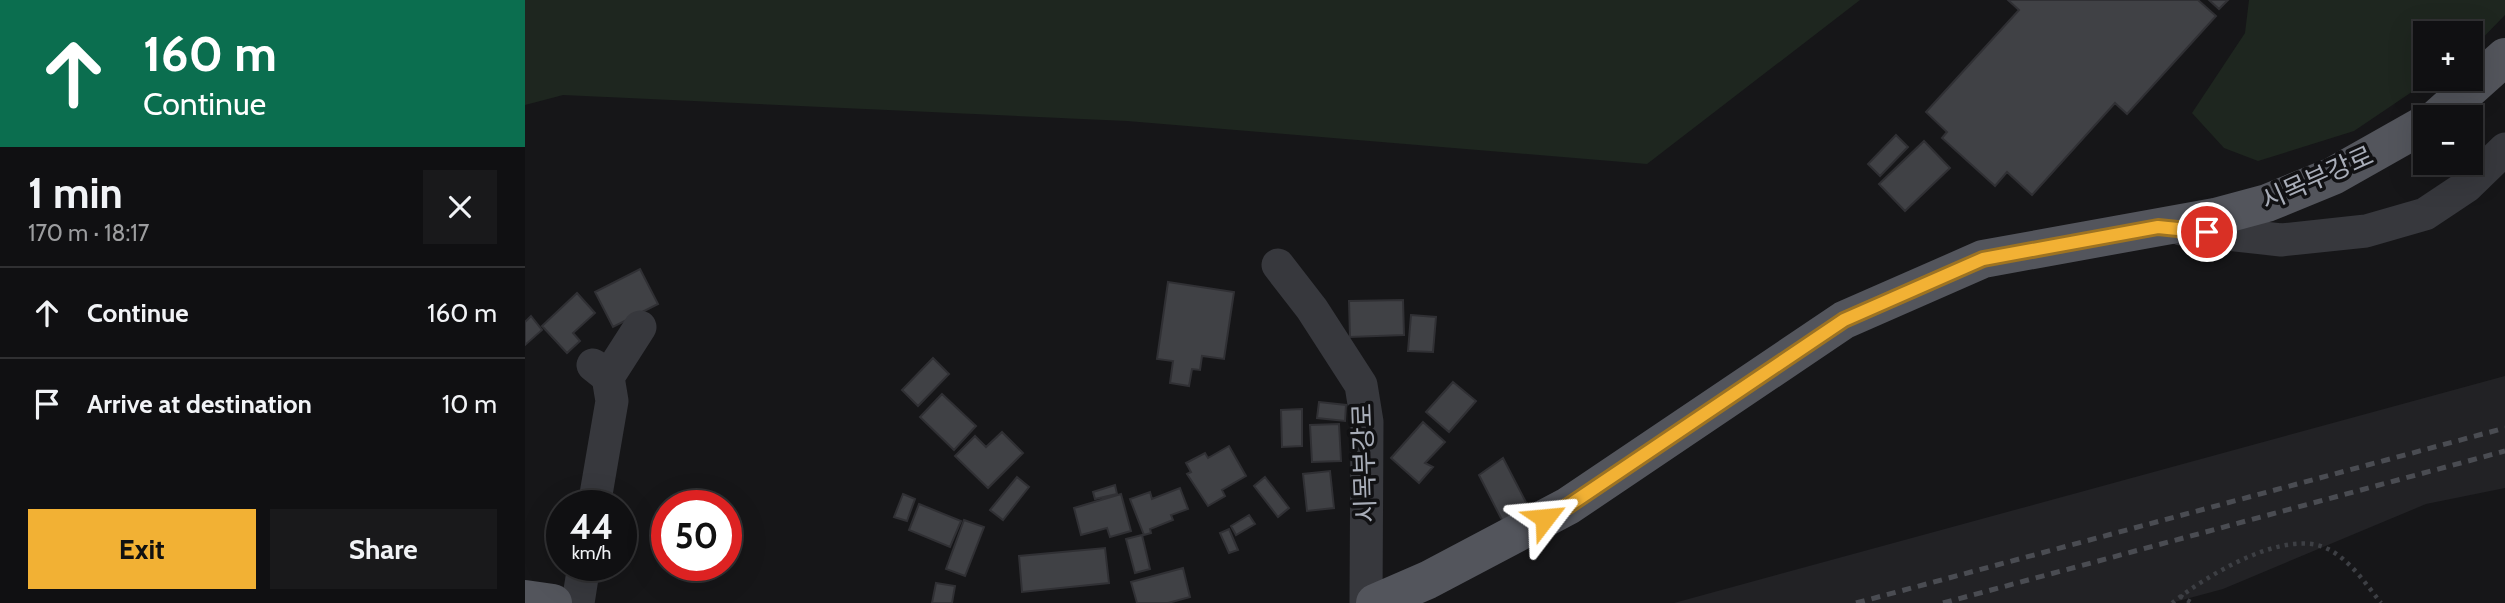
<!DOCTYPE html>
<meta charset="utf-8">
<style>
:root{--surface:#101012;--page:#19191b;--text:#f1f3f6;--muted:#9c9d9f;--line:#303032;--accent:#f2b134}
body{margin:0;font-family:Cabin,"Noto Sans KR",sans-serif;background:var(--page);color:var(--text);height:100vh;display:flex;flex-direction:column;font-size:26px;white-space:nowrap}
*{box-sizing:border-box;margin:0}
p{font-size:23px;color:var(--muted)}
.icon{flex:none;width:38px;height:38px;fill:none;stroke:currentColor;stroke-width:2;stroke-linecap:round;stroke-linejoin:round}
.map{position:relative;flex:1;overflow:hidden}
.drawer{display:flex;flex-direction:column;background:var(--surface);width:525px}
.drawer>*{flex:none}
.banner{background:#0b6e4f;color:#fff;overflow:hidden}
.tools{position:absolute;left:1888px;top:21px;display:grid;gap:14px}
.tools a{display:grid;place-items:center;width:70px;height:70px;border-radius:0px;background:var(--surface);box-shadow:0 7px 28px #0002,0 0 0 2px var(--line);font-size:35px}
.speed{position:absolute;left:21px;top:490px;display:flex;gap:14px;font-size:35px;font-weight:700;text-align:center}
.speed>*{display:grid;place-content:center;width:91px;height:91px;border-radius:50%;background:var(--surface);box-shadow:0 7px 28px #0002,0 0 0 2px var(--line);line-height:1}
.speed small{font-size:18px;font-weight:400}
.speed .limit{border:10px solid #d22;background:#fff;color:#111}
.pin{position:absolute;display:grid;place-items:center;width:60px;height:60px;color:#fff;margin:-30px;border:4px solid #fff;border-radius:50%;box-shadow:0 2px 7px #0007}
.me{position:absolute;width:77px;margin:-38px;rotate:61deg;stroke-linejoin:round;filter:drop-shadow(0 0 5px #0008)}
.turn{display:flex;align-items:center;gap:24px;height:147px;padding:0 28px;font-size:32px}
.turn .icon{width:91px;height:91px;stroke-width:2.5}
.turn b{display:block;font-size:49px;line-height:60px}
.round{display:grid;place-items:center;flex:none;width:74px;height:74px;border-radius:0px;background:var(--page)}
.summary{display:flex;align-items:center;justify-content:space-between;height:119px;padding:0 28px}
h1{font-size:42px;font-weight:700;line-height:52px}
.primary-button{display:flex;gap:14px;margin-top:auto;padding:14px 28px}
.primary-button a{flex:1;height:80px;border-radius:0px;background:var(--accent);color:#111;font-size:28px;font-weight:700;line-height:80px;text-align:center}
.primary-button a+a{background:var(--page);color:var(--text)}
ul{padding:0;list-style:none}
li{display:flex;align-items:center;gap:21px;height:91px;padding:0 28px;border-top:2px solid var(--line)}
li div{flex:1}
li b{display:block;font-size:26px}
li em{font-style:normal}
main{display:flex;flex:1;min-height:0}
.map>svg:first-child{display:block}
</style>
<main>
<section class="drawer">
<div class="banner">
<div class="turn"><svg class="icon" aria-label="ahead" viewBox="0 0 24 24"><path d="M12 20V5M6 11l6-6 6 6"/></svg><div><b>160 m</b>Continue</div></div>
</div>
<div class="summary"><div><h1>1 min</h1><p>170 m · 18:17</p></div><a class="round"><svg class="icon" aria-label="close" viewBox="0 0 24 24"><path d="M6 6l12 12M18 6L6 18"/></svg></a></div>
<ul>
<li><svg class="icon" aria-label="ahead" viewBox="0 0 24 24"><path d="M12 20V5M6 11l6-6 6 6"/></svg><div><b>Continue</b></div><em>160 m</em></li>
<li><svg class="icon" aria-label="arrive" viewBox="0 0 24 24"><path d="M6 21V4h12l-3 4 3 4H6"/></svg><div><b>Arrive at destination</b></div><em>10 m</em></li>
</ul>
<div class="primary-button"><a>Exit</a><a>Share</a></div>
</section>
<div class="map">
<svg width="1980" height="603" viewBox="0 0 1980 603">
<rect width="100%" height="100%" fill="#161618"/>
<!-- built -->
<path fill="#222225" d="M1980 376V488L1901 504 1698 589 1646 603H1149Z"/>
<!-- green -->
<path fill="#1e261f" d="M0 0H1335L1122 164 602 121 38 95 0 105Z
M1724 0H1980V15L1946 50V33H1900V79H1906L1829 131 1733 161 1699 148 1667 113 1720 33Z"/>
<!-- building -->
<path fill="#404145" stroke="#303034" stroke-width="2" d="M1483 0H1673L1691 16 1602 114 1590 103 1507 195 1482 172 1470 186 1417 138 1422 132 1401 112 1494 10Z
M1684 0H1703L1694 9Z
M1371 135 1383 147 1355 176 1343 164Z
M1399 141 1425 168 1380 211 1354 184Z
M115 269 133 304 88 327 70 292Z
M643 282 709 292 699 359 677 356 675 370 667 369 664 386 645 383 648 361 632 359Z
M52 293 70 313 48 333 55 341 42 353 17 326Z
M878 300 879 335 825 337 824 301Z
M886 315 911 317 908 352 883 351Z
M6 316 17 330 0 345V322Z
M408 358 424 374 393 406 377 390Z
M928 382 951 401 924 432 901 412Z
M417 394 451 426 429 450 395 417Z
M794 402 821 405 820 421 792 418Z
M777 409V446L757 447 756 410Z
M898 422 920 442 900 463 908 467 894 483 866 458Z
M814 424 816 461 787 462 785 425Z
M477 432 498 453 463 488 430 456 450 436 461 447Z
M704 446 721 476 697 490 700 496 683 506 662 474 666 472 661 463 680 453 683 458Z
M978 458 1005 510 979 524 954 475Z
M805 471 809 508 782 511 778 474Z
M492 477 504 487 478 520 465 510Z
M740 477 764 508 753 517 729 486Z
M590 485 592 494 570 499 568 492Z
M655 488 663 509 646 515 648 520 625 529 626 533 619 535 605 499 625 492 627 499Z
M378 494 390 499 382 521 369 517Z
M596 494 606 531 585 537 582 528 556 535 549 508Z
M394 504 436 521 425 547 384 530Z
M724 515 730 524 711 535 706 526Z
M439 520 459 527 440 576 421 569Z
M704 529 713 550 704 553 695 533Z
M617 535 625 569 610 573 601 539Z
M580 548 584 583 497 592 494 556Z
M658 568 665 597 643 603H612L606 582Z
M411 583 430 586 427 603H407Z"/>
<g fill="none" stroke-linecap="round" stroke-linejoin="round">
<!-- path -->
<path stroke="#3d3f44" stroke-width="4.5" stroke-dasharray="3.5 5" stroke-linecap="butt" d="M1655 596 1667 603
M1647 603C1681 576 1760 527 1803 549 1825 560 1841 584 1856 603"/>
<!-- minor -->
<path stroke="#37383d" stroke-width="33" d="M1656 229 1756 240 1841 231 1900 214 1942 186 1980 149
M753 265 787 309 836 385 842 422 841 603
M68 365 83 377 87 401 69 506
M83 377 115 327
M53 603 59 565"/>
<!-- major -->
<path stroke="#53555c" stroke-width="38" d="M1913 117 1980 57
M0 599 28 603
M850 603 903 580 1043 506 1319 320 1458 259 1690 217 1742 203 1808 176 1900 124"/>
<!-- rail -->
<path stroke="#4a4c52" stroke-width="5" stroke-dasharray="9 7" stroke-linecap="butt" d="M1331 603 1980 428
M1418 603 1980 451"/>
</g>
<g fill="none" stroke-linecap="round" stroke-linejoin="round">
<!-- route casing -->
<g stroke="#9d7322" stroke-width="18">
<path id="route" d="M1020 518 1043 506 1319 320 1458 259 1633 227 1682 232"/>
</g>
<!-- route -->
<use href="#route" stroke="#f2b134" stroke-width="12"/>
</g>
<g text-anchor="middle" dominant-baseline="central" stroke-width="7" stroke-linejoin="round" paint-order="stroke">
<!-- street labels -->
<g font-size="26" fill="#a8adb8" stroke="#111113">
<text transform="translate(1792 178) rotate(-24)">시목부강로</text>
<text transform="translate(839 463) rotate(-92)">시목부강로</text>
</g>
</g>
</svg>
<div class="tools">
<a>+</a>
<a>−</a>
</div>
<div class="speed"><div>44<small>km/h</small></div><div class="limit">50</div></div>
<div class="pin" style="left:1682px;top:232px;background:#d93025"><svg class="icon" aria-label="arrive" viewBox="0 0 24 24"><path d="M6 21V4h12l-3 4 3 4H6"/></svg></div>
<svg class="me" style="left:1020px;top:518px" viewBox="-20 -20 40 40"><path d="M0-17L14 15 0 8-14 15z" fill="#f2b134" stroke="#fff" stroke-width="4"/></svg>
</div>
</main>
